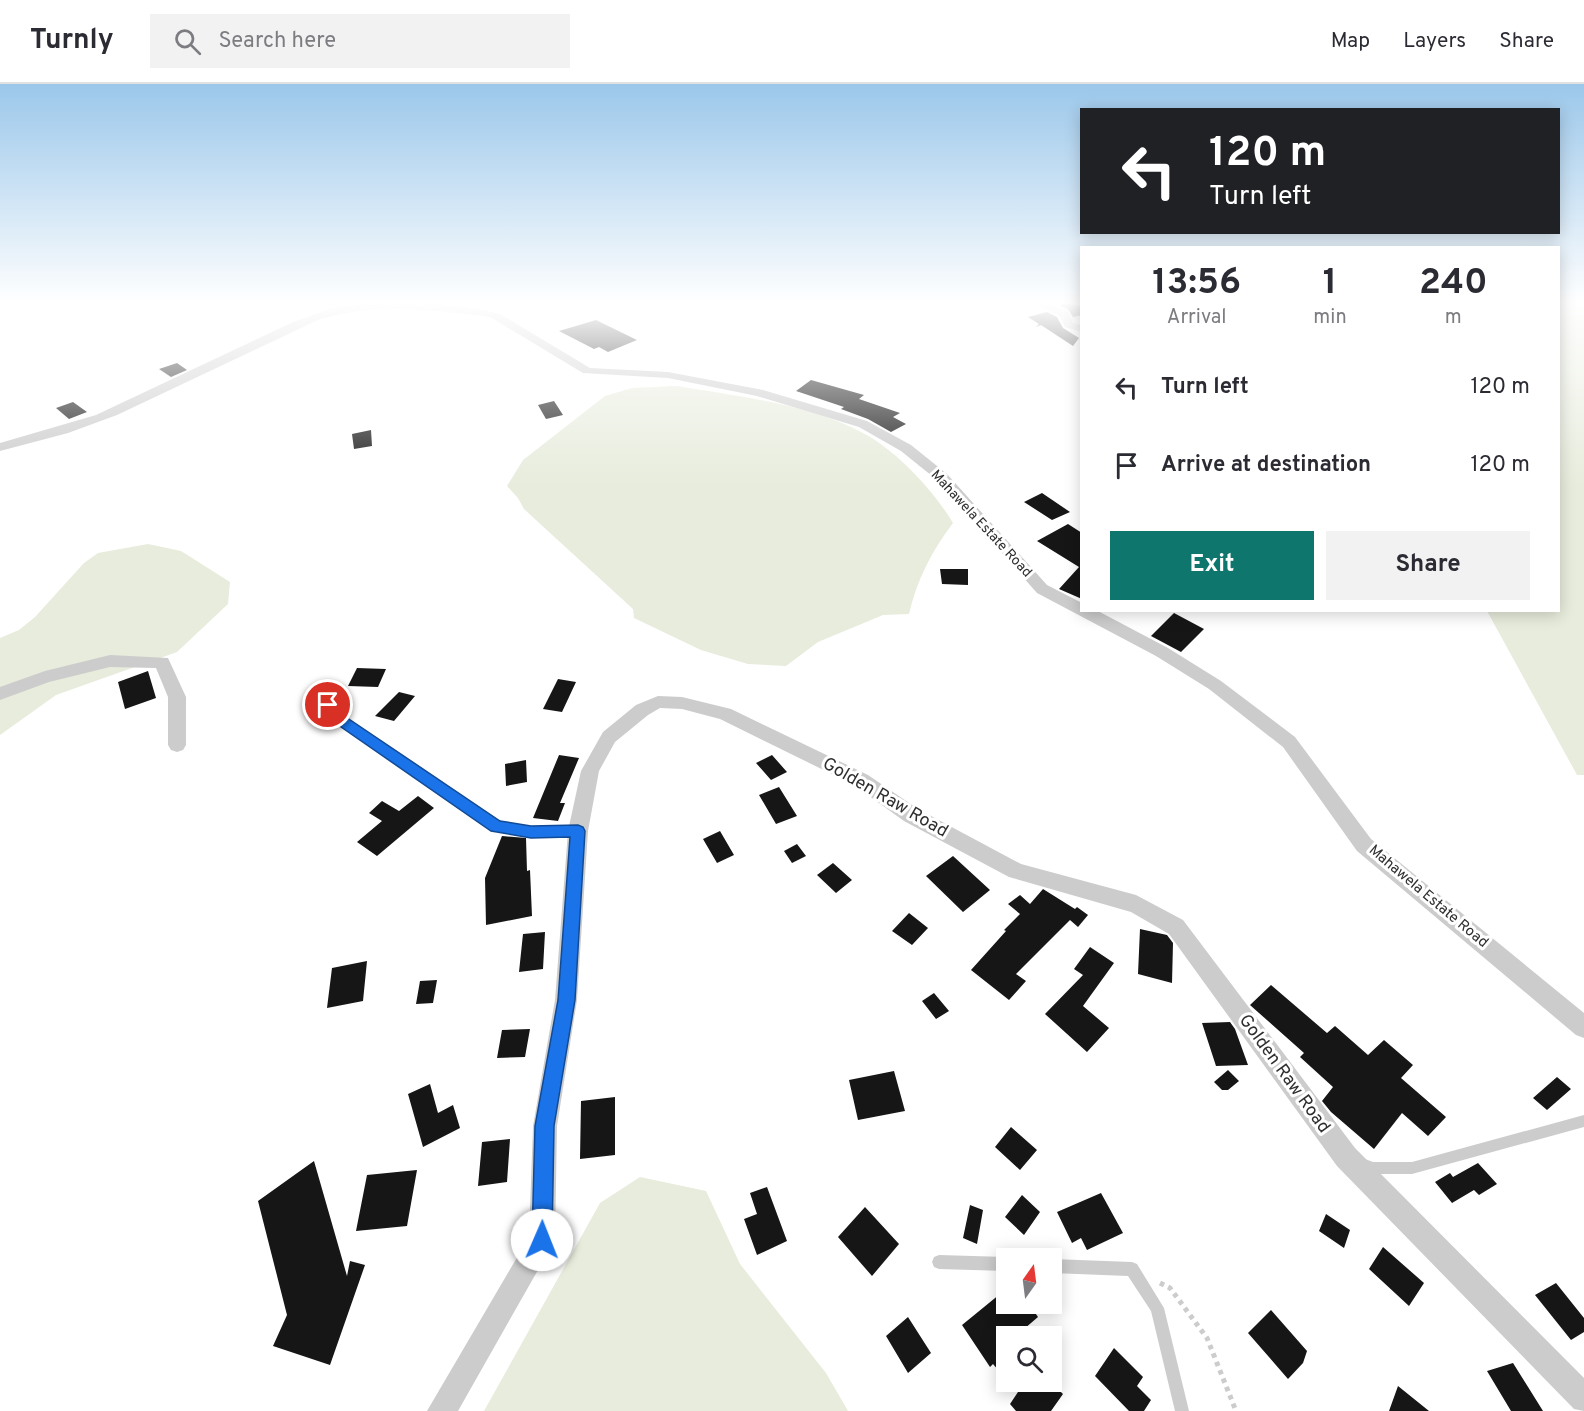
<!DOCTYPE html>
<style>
:root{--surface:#fff;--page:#f2f2f3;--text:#2b2b33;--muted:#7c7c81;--line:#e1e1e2;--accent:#0f766e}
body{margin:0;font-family:Overpass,sans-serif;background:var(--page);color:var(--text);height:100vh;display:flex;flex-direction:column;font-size:22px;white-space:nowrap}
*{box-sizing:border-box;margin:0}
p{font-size:20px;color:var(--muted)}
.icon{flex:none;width:33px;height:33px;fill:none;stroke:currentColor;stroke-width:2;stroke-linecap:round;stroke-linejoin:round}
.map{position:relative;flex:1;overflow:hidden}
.sheet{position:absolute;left:1080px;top:162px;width:480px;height:366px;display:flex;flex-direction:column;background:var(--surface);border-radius:0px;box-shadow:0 3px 15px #0003}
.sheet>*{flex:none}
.banner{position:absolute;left:1080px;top:24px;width:480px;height:126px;border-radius:0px;box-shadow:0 3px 15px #0003;background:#202124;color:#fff;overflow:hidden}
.needle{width:39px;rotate:14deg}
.buttons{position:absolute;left:996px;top:1164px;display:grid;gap:12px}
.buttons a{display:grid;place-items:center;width:66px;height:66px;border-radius:0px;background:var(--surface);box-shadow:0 3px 15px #0003;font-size:30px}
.pin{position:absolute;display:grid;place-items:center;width:51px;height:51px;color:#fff;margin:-26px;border:3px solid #fff;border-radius:50%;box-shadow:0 2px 6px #0007}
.me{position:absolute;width:66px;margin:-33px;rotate:1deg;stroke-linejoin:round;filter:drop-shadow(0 0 4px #0008)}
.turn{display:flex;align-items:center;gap:21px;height:126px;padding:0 30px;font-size:27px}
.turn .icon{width:78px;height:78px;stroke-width:2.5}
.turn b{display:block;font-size:42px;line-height:51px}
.eta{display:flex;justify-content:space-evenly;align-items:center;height:102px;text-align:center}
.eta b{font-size:36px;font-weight:700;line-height:42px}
.cta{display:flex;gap:12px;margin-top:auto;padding:12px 30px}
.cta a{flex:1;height:69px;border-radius:0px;background:var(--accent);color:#fff;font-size:24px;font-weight:700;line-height:69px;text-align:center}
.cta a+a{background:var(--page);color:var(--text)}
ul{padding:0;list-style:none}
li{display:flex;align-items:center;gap:18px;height:78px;padding:0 30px}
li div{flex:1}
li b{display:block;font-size:22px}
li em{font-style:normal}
header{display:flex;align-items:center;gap:36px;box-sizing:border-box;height:84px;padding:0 30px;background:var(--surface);border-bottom:2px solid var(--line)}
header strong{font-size:28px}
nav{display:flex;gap:33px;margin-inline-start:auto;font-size:21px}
.search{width:420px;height:54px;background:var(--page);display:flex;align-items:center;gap:15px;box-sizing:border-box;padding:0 21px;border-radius:0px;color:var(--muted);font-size:22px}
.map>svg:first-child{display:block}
</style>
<header>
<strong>Turnly</strong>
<div class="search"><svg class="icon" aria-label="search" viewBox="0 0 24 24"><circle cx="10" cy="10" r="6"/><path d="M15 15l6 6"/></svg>Search here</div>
<nav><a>Map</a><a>Layers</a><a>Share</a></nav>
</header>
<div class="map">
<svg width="1584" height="1327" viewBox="0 0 1584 1327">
<rect width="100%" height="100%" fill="#fff"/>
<!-- green -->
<path fill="#e7ecdc" d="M1559 219H1584V691H1577L1487 527 1558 526Z
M677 302C736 312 809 320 863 349 896 366 934 407 953 439 932 467 917 495 909 530L883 531 859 541 818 558 786 582 748 580 701 566 634 534 633 525 524 425 518 414 507 402 523 376 605 312 632 304Z
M148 460 181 467 230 498 228 520 177 568 56 611 0 651V554L19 546 35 533 84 479 98 469Z
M640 1093 706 1107 740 1180 826 1289 848 1327H484L600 1119Z"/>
<!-- building -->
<path fill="#161616" d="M1063 219 1082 222V231L1073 233 1068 225 1060 222Z
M1047 228 1057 233 1063 244 1079 254 1073 262 1041 241 1036 243 1039 240 1028 233Z
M596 236 637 256 608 268 599 263 594 265 559 247Z
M177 279 187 286 171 293 159 285Z
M811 296 864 311 859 315 900 329 893 333 906 340 891 348 868 335 841 325 844 323 796 307Z
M554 317 563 331 546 335 538 321Z
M73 318 87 328 69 335 56 324Z
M371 346 372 362 354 365 352 350Z
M1042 409 1070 428 1052 436 1024 418Z
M1068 440 1082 449V515L1059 505 1079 483 1037 457Z
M940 485H968V501L942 500Z
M1174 529 1204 545 1181 568 1151 552Z
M357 584 386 585 378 603 348 602Z
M148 587 156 614 125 625 118 598Z
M558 595 576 598 562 628 543 625Z
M399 608 415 612 394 637 375 632Z
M559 671 579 674 560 719H565L558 737 533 734Z
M772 671 787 688 771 696 756 679Z
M526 676 527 698 506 702 505 680Z
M779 703 797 732 776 740 759 711Z
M418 712 434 724 377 772 357 758 382 737 369 729 382 717 399 727Z
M720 747 734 771 717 779 703 755Z
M502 752 526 754 527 787 530 786 532 832 486 841 485 794Z
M797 760 806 772 792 779 784 767Z
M953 772 990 806 963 828 926 792Z
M833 779 852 796 836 809 817 791Z
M1043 805 1075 825 1077 823 1088 831 1078 843 1070 836 1016 890 1026 897 1009 916 971 886 1006 847 1004 846 1020 830 1008 820 1020 811 1030 820Z
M909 829 928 844 912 861 892 847Z
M1140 845 1167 851 1173 859 1172 899 1138 890Z
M545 848 543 885 519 888 523 850Z
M1090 863 1114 879 1083 922 1109 944 1087 968 1045 930 1083 891 1074 885Z
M367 877 363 917 327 924 332 884Z
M437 896 433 919 416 920 420 897Z
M1271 901 1327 949 1335 942 1368 971 1384 956 1413 981 1401 994 1446 1033 1428 1052 1402 1029 1374 1065 1331 1028 1322 1017 1333 1003 1300 973 1304 969 1250 921Z
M934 909 949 927 936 935 922 917Z
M1230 938 1235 945 1248 981 1216 982 1202 939Z
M530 945 525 973 497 974 502 946Z
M1228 986 1239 997 1228 1006H1222L1214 998Z
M894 987 905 1027 858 1036 849 996Z
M1557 993 1571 1005 1547 1026 1533 1014Z
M430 1000 438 1029 453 1021 460 1044 423 1063 408 1010Z
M615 1013V1071L580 1075 581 1017Z
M1011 1043 1037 1066 1020 1086 995 1063Z
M510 1055 507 1098 478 1102 482 1058Z
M314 1077 347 1192 350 1177 365 1181 330 1281 273 1262 287 1231 258 1117Z
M1478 1079 1497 1100 1479 1111 1474 1106 1452 1119 1435 1098 1450 1089 1453 1093Z
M417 1086 407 1142 356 1147 367 1091Z
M767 1103 787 1157 757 1171 744 1135 757 1130 750 1109Z
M1101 1109 1123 1149 1087 1166 1081 1154 1072 1159 1057 1128Z
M1022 1111 1040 1128 1024 1151 1005 1133Z
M970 1121 983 1126 977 1160 963 1154Z
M865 1123 899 1160 872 1192 838 1153Z
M1326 1130 1350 1146 1344 1164 1319 1147Z
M1383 1163 1424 1199 1409 1222 1369 1185Z
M1556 1199 1584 1234V1248L1571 1256 1535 1211Z
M1000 1210 1006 1220H1029L1038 1233 1024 1245 1029 1252H1006V1295L993 1280 990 1283 962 1241Z
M1271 1226 1307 1267 1303 1279 1288 1295 1248 1249Z
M908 1233 931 1269 908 1289 886 1252Z
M1114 1264 1143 1293 1137 1302 1151 1316 1144 1327H1129L1095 1292Z
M1513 1279 1543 1327H1511L1487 1287Z
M1008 1298H1051L1063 1310 1051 1327H1016L1010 1320 1018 1308Z
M1398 1302 1429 1327H1389Z"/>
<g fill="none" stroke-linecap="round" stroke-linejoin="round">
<!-- path -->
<path stroke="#ccc" stroke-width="5" stroke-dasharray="4.5 4.5" stroke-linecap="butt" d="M1160 1199 1170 1204 1207 1254 1236 1327"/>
<!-- service -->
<path fill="#ccc" fill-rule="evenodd" d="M320 607 323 608 339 631 498 739 531 744 578 743 581 744 583 747 581 750 531 752 493 746 333 635 316 610Z
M1584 1031V1043L1412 1090H1373L1361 1085 1359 1081 1361 1077 1365 1075 1373 1078H1412Z
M939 1171 1006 1173 1009 1174H1006V1187L939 1185 934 1183 932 1178 934 1173Z
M1052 1175 1132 1178 1137 1180 1164 1224 1189 1327H1175L1151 1227 1128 1192 1052 1189Z"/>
<!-- minor -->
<path fill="#ccc" fill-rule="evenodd" d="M361 219C407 219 455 218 500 230L590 284 668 288 763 306 867 337 911 361 947 390 1047 501 1082 519V526H1096L1168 564 1221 597 1295 653 1371 755 1584 929V954L1576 951 1357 767 1283 663 1209 605 1156 572 1037 509 937 396 901 367 859 343 757 312 668 294 583 289 492 234 484 232C427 226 374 218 318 236L117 331 68 349 0 367V359L96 331 291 239 329 225Z
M1032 219H1046L1067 227 1073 239 1082 241V248L1065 243 1059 231Z
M110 571 168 574 186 613V661L183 666 177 668 171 666 168 661V613L156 584 110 583 49 598 0 616V603L45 587Z
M658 612 682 613 731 625 868 691 918 725 1021 780 1136 811 1183 836 1355 1064 1584 1294V1327L1574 1325 1337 1082 1169 850 1131 828 1009 793 904 737 854 701 720 635 682 625 660 624 648 631 615 658 599 687 588 747 577 916 557 1042 555 1156 458 1327H427L529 1153 533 1042 555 916 568 747 581 687 603 648 636 621Z"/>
</g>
<!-- sky -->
<linearGradient id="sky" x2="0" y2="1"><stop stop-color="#9bc7ea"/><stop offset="0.54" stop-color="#fff"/><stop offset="1" stop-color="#fff" stop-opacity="0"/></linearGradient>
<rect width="1584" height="405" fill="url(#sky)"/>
<!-- route -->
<path fill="#1a73e8" stroke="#114b97" stroke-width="1.5" d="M328 616 333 618 340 629 500 737 531 742 578 741 583 743 585 747 575 916 554 1042 552 1156 549 1163 542 1166 535 1163 532 1156 535 1042 558 916 570 753 531 754 491 747 331 636 321 621Z"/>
<g text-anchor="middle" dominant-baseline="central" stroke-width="6" stroke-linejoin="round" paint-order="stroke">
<!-- far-street labels -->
<g font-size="14" fill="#2f2f2f" stroke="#fff">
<text transform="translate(981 440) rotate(47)">Mahawela Estate Road</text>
</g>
<!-- street labels -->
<g font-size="15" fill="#2f2f2f" stroke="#fff">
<text transform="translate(1428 813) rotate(40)">Mahawela Estate Road</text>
</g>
<!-- near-street labels -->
<g font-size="18" fill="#2f2f2f" stroke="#fff">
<text transform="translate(885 714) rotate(30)">Golden Raw Road</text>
<text transform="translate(1284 990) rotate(54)">Golden Raw Road</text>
</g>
</g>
</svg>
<div class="buttons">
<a><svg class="needle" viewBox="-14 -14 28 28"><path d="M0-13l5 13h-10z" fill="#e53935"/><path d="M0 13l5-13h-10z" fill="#7c7c81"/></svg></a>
<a><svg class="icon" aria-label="search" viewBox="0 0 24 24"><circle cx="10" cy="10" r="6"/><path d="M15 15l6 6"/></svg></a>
</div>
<div class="pin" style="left:328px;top:621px;background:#d93025"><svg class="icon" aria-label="arrive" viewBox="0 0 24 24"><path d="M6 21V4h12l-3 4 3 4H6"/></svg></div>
<svg class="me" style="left:542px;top:1156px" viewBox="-20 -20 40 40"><circle r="19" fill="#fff"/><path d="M0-13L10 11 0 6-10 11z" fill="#1a73e8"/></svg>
<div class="banner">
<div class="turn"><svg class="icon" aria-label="left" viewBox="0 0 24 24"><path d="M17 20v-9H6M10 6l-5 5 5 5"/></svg><div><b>120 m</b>Turn left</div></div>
</div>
<section class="sheet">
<div class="eta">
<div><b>13:56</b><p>Arrival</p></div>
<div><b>1</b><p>min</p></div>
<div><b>240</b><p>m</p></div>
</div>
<ul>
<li><svg class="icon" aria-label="left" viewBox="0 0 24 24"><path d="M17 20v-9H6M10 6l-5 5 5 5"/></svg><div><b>Turn left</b></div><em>120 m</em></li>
<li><svg class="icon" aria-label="arrive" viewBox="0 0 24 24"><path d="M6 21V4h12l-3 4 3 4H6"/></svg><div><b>Arrive at destination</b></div><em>120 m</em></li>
</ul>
<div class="cta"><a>Exit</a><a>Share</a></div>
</section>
</div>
